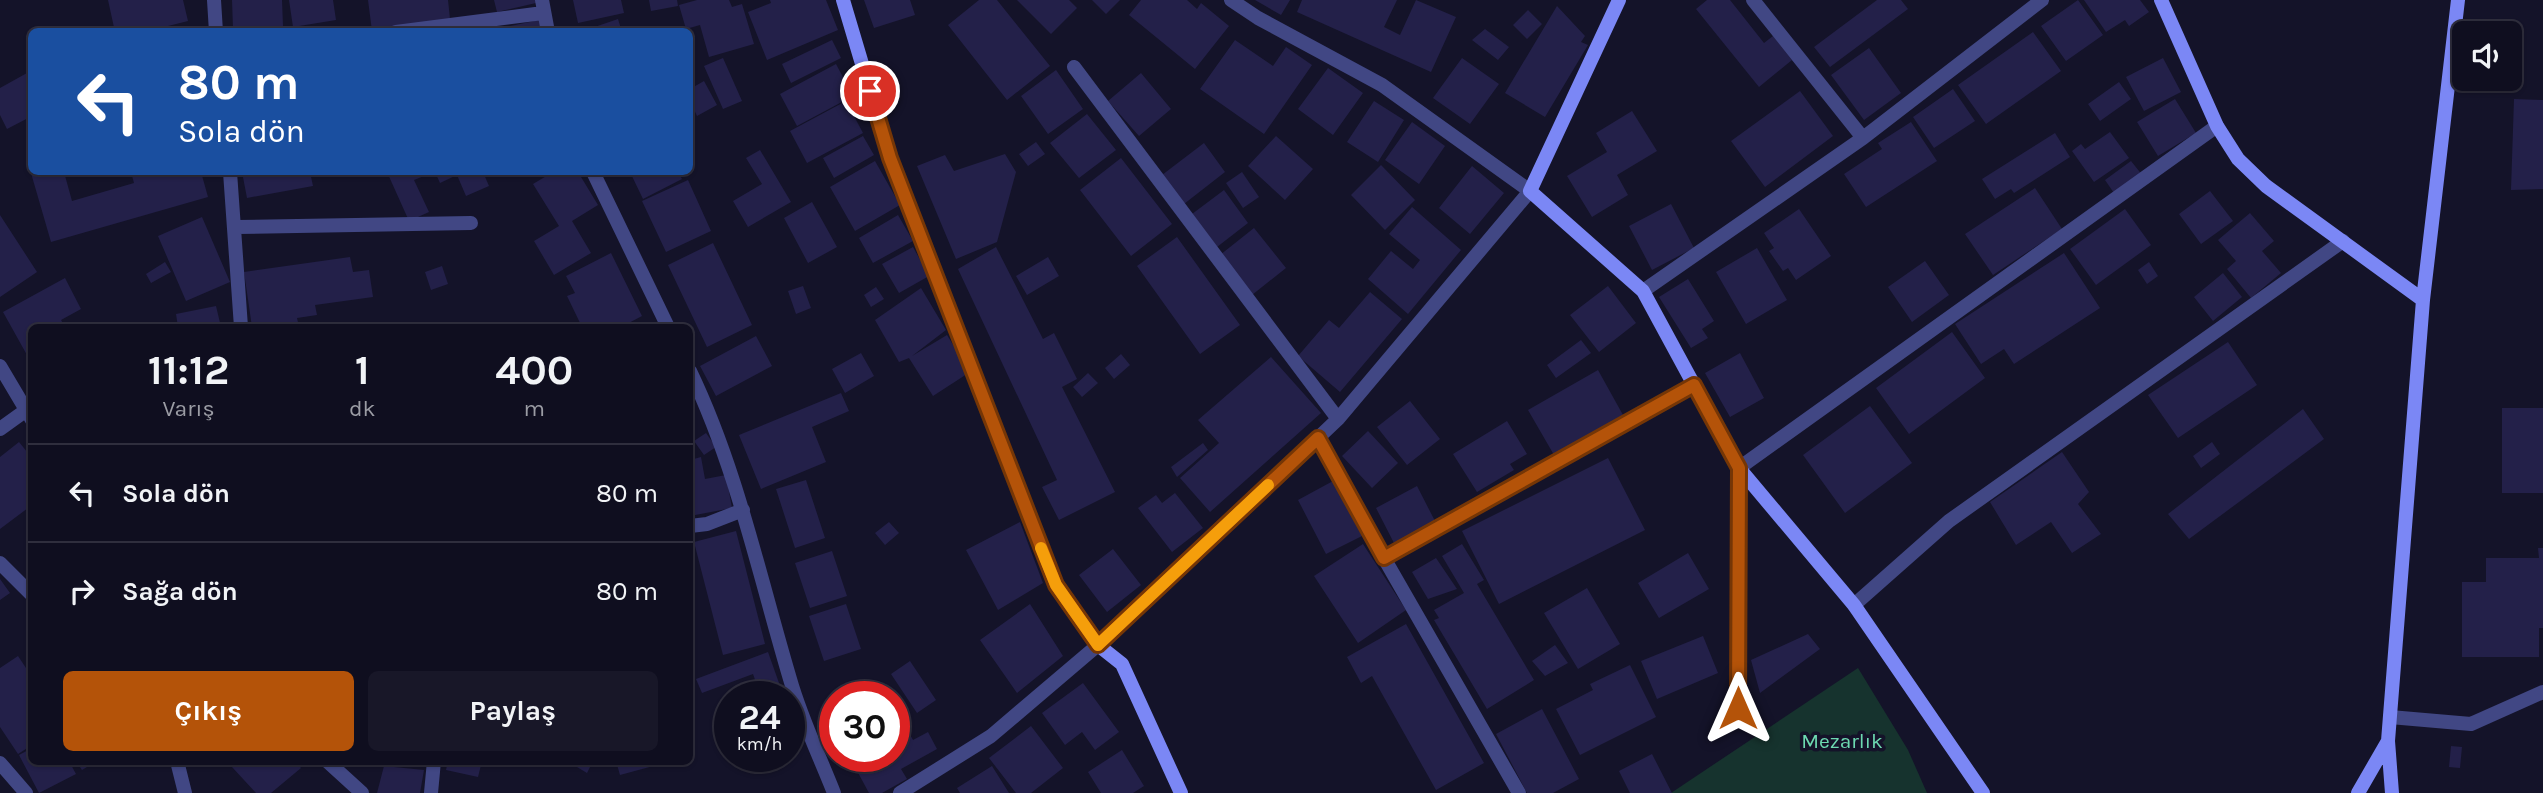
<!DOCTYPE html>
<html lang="tr">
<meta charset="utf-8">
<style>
:root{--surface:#0f0e1f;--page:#181728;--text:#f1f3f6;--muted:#9b9ca4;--line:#2f2e3d;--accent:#b45309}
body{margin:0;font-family:Karla,sans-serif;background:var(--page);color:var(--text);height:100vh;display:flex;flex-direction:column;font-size:26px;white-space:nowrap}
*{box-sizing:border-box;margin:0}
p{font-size:23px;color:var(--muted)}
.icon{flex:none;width:38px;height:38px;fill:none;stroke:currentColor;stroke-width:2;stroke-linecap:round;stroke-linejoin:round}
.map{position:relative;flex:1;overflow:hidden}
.panel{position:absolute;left:28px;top:324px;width:665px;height:441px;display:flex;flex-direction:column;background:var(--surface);border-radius:10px;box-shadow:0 2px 5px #0004,0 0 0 2px var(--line)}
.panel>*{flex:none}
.hud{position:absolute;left:28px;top:28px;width:665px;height:147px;border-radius:10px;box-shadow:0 2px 5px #0004,0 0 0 2px var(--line);background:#1a4fa0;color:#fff;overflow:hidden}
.tools{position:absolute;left:2452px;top:21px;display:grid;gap:14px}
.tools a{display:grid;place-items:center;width:70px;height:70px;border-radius:10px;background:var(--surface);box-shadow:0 2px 5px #0004,0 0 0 2px var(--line);font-size:35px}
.speed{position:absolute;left:714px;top:681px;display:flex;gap:14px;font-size:35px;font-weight:700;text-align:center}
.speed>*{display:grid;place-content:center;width:91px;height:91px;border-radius:50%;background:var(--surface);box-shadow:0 2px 5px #0004,0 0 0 2px var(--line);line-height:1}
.speed small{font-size:18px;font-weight:400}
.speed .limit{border:10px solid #d22;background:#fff;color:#111}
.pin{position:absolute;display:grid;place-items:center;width:60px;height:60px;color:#fff;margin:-30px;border:4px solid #fff;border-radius:50%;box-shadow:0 2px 7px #0007}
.me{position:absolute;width:77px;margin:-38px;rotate:0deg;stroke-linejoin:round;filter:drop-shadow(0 0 5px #0008)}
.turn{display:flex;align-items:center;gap:24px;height:147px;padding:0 35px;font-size:32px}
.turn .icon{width:91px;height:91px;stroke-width:2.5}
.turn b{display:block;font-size:49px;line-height:60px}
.eta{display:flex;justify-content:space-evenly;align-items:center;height:119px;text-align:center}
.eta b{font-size:42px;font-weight:700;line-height:49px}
.action{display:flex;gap:14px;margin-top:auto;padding:14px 35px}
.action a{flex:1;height:80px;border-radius:10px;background:var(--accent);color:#fff;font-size:28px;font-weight:700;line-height:80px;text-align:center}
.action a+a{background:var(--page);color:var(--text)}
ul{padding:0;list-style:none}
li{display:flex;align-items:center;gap:21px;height:98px;padding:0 35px;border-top:2px solid var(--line)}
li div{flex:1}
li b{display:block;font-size:26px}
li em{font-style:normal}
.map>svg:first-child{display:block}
</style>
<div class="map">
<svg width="2543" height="793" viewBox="0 0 2543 793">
<rect width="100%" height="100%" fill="#141329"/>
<!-- green -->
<path fill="#16332e" d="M1858 668 1908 750 1927 793H1671Z"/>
<!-- building -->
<path fill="#232049" d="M108 0H183L188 21 168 26 169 32H115Z
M232 0H282L283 26 233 29Z
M289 0H333L336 20 293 27Z
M368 0H448L450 19 372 31Z
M494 0H536V3L497 12Z
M573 0H621L624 13 578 23Z
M649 0H677L678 6 651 11Z
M697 0H729L732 7 742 4 754 44 709 57 700 25 686 29 679 5Z
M770 0H826L838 30 767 60 748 12 771 3Z
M864 0H910L915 15 874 28Z
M979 0H997L1050 66 1007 100 948 25Z
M1017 0H1069L1077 8 1051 34Z
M1092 0H1120L1106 14Z
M1141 0H1187L1197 9 1201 3 1229 26 1195 69 1129 15Z
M1255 0H1290L1281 15Z
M1302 0H1397L1384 27 1400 35 1416 0 1456 17 1431 72 1297 12Z
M1707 0H1730L1764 43 1773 36 1792 60 1759 87 1696 9Z
M1877 0H1901L1908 9 1830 67 1814 47Z
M2078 0 2103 35 2066 61 2041 26Z
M2084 0H2140L2149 12 2129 26 2125 20 2106 32Z
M1557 6 1585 36 1581 42 1588 45 1545 117 1505 93Z
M1528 10 1542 24 1527 39 1513 25Z
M544 19 547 32H491V30Z
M618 19 622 32H583V31Z
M1485 29 1509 47 1498 60 1472 40Z
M2033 32 2061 71 1986 124 1958 85Z
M832 40 841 58 791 83 782 64Z
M1235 40 1273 66 1286 47 1312 65 1264 134 1200 89Z
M1869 48 1901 93 1864 120 1831 75Z
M723 58 742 101 723 109 704 66Z
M1462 58 1499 84 1470 124 1433 98Z
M2163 58 2181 92 2144 111 2126 77Z
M836 64 853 96 797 126 780 94Z
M1328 68 1363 93 1333 135 1298 109Z
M1056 70 1083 109 1048 134 1021 96Z
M27 73 32 82V116L7 129 0 115V88Z
M1141 73 1171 109 1139 136 1108 101Z
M704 81 717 105 697 116 690 101V89Z
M2119 82 2131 99 2100 121 2088 104Z
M1953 89 1975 121 1934 148 1913 117Z
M1800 91 1833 136 1765 187 1731 141Z
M2175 99 2196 133 2158 156 2137 122Z
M2514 99 2543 100V189L2511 190Z
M846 101 863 133 807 163 790 131Z
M1374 101 1404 120 1378 162 1347 142Z
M1632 111 1657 151 1617 175 1628 195 1592 217 1567 176 1607 152 1596 133Z
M1087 114 1116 150 1079 178 1050 143Z
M1412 122 1445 146 1419 184 1385 160Z
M1911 122 1937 161 1866 207 1844 174 1882 149 1878 143Z
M2110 132 2129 158 2094 182 2072 151 2081 144 2085 149Z
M2055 133 2070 157 2014 193 2011 189 1995 199 1982 179Z
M863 136 874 155 834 178 823 158Z
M1276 136 1313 169 1285 200 1248 166Z
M1036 142 1045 154 1028 166 1019 154Z
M1204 143 1225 172 1184 204 1162 175Z
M760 150 791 202 748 227 733 201 762 184 746 158Z
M1005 154 1016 172 997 242 956 259 917 166 945 155 954 171Z
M1121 158 1172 224 1131 256 1080 190Z
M875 161 900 205 855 231 830 187Z
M2131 161 2143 176 2116 196 2105 180Z
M1381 165 1415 200 1385 230 1351 195Z
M1472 166 1504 193 1470 234 1439 208Z
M37 172H64L72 201 134 183 131 172H201L208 197 51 242 31 173Z
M242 172H310L313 186 247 198Z
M387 172H434L414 180 429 212 409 221Z
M435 172H483L489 186 466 196 457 175 440 183Z
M553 172H578L598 205 572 221 591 253 554 275 534 241 559 226 533 184Z
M630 172H678L682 179 643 199Z
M1242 172 1259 197 1243 208 1226 183Z
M688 180 711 231 666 252 642 201Z
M2035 188 2062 229 1993 275 1965 234Z
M1224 190 1248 223 1217 247 1192 214Z
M2210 191 2233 221 2201 244 2179 214Z
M812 202 837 247 808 263 784 218Z
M1671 204 1694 248 1652 270 1629 226Z
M1412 207 1461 250 1408 314 1368 279 1391 251 1413 269 1420 260 1389 234Z
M1799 209 1831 256 1796 280 1788 268 1783 271 1769 251 1774 248 1764 233Z
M2125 209 2151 245 2096 285 2070 249Z
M2250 213 2274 241 2262 251 2281 273 2251 298 2227 269 2236 261 2218 240Z
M0 215 37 272 0 297Z
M898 215 913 241 873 263 859 238Z
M202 217 230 282 186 301 158 236Z
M1254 228 1286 268 1252 295 1220 255Z
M1177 237 1240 325 1200 354 1137 266Z
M713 243 752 325 707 347 668 265Z
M913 247 929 276 899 293 882 264Z
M996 247 1043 339 1054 333 1077 379 1062 387 1115 492 1059 520 1042 487 1057 480 958 269Z
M1757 248 1787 300 1746 324 1716 272Z
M611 253 642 316 621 327H582L567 296 575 293 566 276Z
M2064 253 2100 308 2014 364 2004 349 1981 364 1955 324Z
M350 257 353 272 369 270 373 297 315 305 317 315 297 318 299 327H252L244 272Z
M1048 257 1059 276 1027 295 1016 276Z
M1925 261 1949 295 1912 322 1888 287Z
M165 262 171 272 151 283 146 274Z
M2149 262 2158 276 2147 284 2138 270Z
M442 266 448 284 431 290 425 272Z
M2223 273 2242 297 2213 321 2194 297Z
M65 278 81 309 61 320 65 327H32V364L3 312Z
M1688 279 1714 321 1702 329 1708 338 1691 348 1659 297Z
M803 286 811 308 796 314 788 291Z
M1608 286 1636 323 1599 352 1570 315Z
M876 287 884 299 871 307 864 295Z
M921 288 946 330 912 356 947 335 970 372 933 396 909 358 899 362 875 320Z
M1370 292 1402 319 1340 392 1298 356 1329 320 1339 328Z
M216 306 221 327H178L176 314Z
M1952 332 1985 378 1909 434 1876 388Z
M756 336 772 366 716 396 700 366Z
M1581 340 1591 353 1556 378 1547 365Z
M2228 342 2257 385 2178 438 2148 395Z
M861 353 874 376 845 393 832 369Z
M1740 353 1764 398 1730 417 1705 373Z
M1121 354 1130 365 1114 379 1105 368Z
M1271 357 1321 413 1210 512 1180 478 1219 443 1198 420Z
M1598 370 1623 415 1554 455 1528 410Z
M1088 373 1098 383 1082 397 1073 387Z
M841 393 849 411 812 427 826 462 761 489 739 435Z
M1410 401 1440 439 1407 465 1377 427Z
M1870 406 1912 463 1845 513 1803 455Z
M2502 408H2543V493H2502Z
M2303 409 2324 439 2189 539 2168 514Z
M1507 421 1527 454 1510 464 1514 470 1477 492 1453 454Z
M1368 431 1398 463 1372 488 1342 456Z
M706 433 716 447 704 455 694 441Z
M19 442 32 458V505L0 529V457Z
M2212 442 2220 454 2201 468 2193 456Z
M1203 443 1208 450 1177 477 1171 467Z
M2062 452 2089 492 2078 504 2101 534 2072 553 2051 522 2016 545 1990 502Z
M701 457 705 479 726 475 732 508 690 516V460Z
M1608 458 1645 530 1499 604 1462 531Z
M806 480 825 538 795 548 776 489Z
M1333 481 1362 536 1326 554 1298 500Z
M1417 486 1436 523 1395 545 1376 508Z
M1175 493 1203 528 1172 552 1138 508 1156 495 1162 503Z
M889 522 899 533 885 545 875 533Z
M1020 522 1043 583 998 610 966 550Z
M736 531 765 644 723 655 694 542Z
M1363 544 1406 610 1358 643 1314 576Z
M1462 544 1484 580 1477 584 1534 680 1487 709 1434 620 1439 618 1434 610 1464 593 1442 556Z
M2538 548H2543V628H2539V657H2462V582H2486V558H2539Z
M1113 549 1141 585 1107 612 1079 575Z
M832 551 847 596 810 608 795 563Z
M1688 553 1709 589 1659 618 1638 583Z
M1436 558 1457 589 1428 599 1412 572Z
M0 579 10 593 0 600Z
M1587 588 1620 644 1578 669 1544 613Z
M846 604 861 649 824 661 809 616Z
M1030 604 1063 656 1017 693 980 640Z
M1406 624 1484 763 1436 790 1372 676 1361 683 1347 657Z
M1808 634 1820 649 1760 693 1751 660Z
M1703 636 1718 673 1657 699 1641 661Z
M1555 645 1568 663 1545 676 1532 661Z
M768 652 779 683 759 691 753 674 702 693 696 679Z
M18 656 32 677V745L18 754 0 727V668Z
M910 661 936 700 917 713 891 674Z
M1630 665 1656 717 1580 755 1556 709 1593 690 1590 684Z
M1083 683 1119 732 1095 750 1082 732 1065 745 1042 713Z
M782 685 788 696H764Z
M1542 709 1579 779 1553 793H1527L1496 734Z
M1031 726 1063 768 1031 793H1016L989 758Z
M907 729 913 740 928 732 937 749 901 769 907 779 882 793H869L849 756H894V736Z
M2451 746 2462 747 2460 768 2449 767Z
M32 748V761H69L76 774 39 793 19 755Z
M1122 750 1144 786 1133 793H1101L1088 772Z
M1652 754 1672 793H1630L1619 771Z
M76 761H97L82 770Z
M240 761H295L301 768 271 793H256L232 767Z
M448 761H482L478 777 446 770Z
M567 761H593L587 773Z
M616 761H656L657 765 620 775Z
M384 766 424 770 420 793H377Z
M992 766 1009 793H960L957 788Z"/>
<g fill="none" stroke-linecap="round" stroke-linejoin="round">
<!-- street -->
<path stroke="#414784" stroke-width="14" d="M214 0 216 32
M542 0 548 32
M1753 0 1863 138
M396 32 543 13
M1074 67 1338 419
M230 172 241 327
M593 172 668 327
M237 227 471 223
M1643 291 1863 138 2042 0
M0 366 32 420
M690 371C737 469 759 575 790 679 801 718 819 755 834 793
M0 429 25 411
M1318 438 1384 558
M690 526 707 524 743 510
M0 563 32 595
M1854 605 1949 521 2343 241
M1738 708 1739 468 2217 126
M2390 717 2471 724 2543 692
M177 761 185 793
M327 761 362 793
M0 763 26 793
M431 793 434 761
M900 793 991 736 1098 645 1318 438 1338 419 1530 191 1382 85 1258 18 1231 0
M1519 793 1384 558 1694 385"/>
<!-- secondary -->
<path stroke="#7b87f5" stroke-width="14" d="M843 0 890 158 1056 585 1098 645 1122 664 1181 793
M1619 0 1530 191 1643 291 1739 468 1854 605 1983 793
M2161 0 2217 126 2238 159 2266 186 2423 300
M2358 793 2388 741
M2392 793 2388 741 2423 300 2458 0"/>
</g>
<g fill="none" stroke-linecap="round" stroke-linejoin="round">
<!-- route casing -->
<g stroke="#753606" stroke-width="18">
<path id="route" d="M870 91 890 158 1056 585 1098 645 1318 438 1384 558 1694 385 1739 468 1738 708"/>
</g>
<!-- route -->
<use href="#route" stroke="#b45309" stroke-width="12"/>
<!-- slow -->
<path stroke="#f59e0b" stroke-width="12" d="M1041 548 1056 585 1098 645 1268 485"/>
</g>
<g text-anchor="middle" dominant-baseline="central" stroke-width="7" stroke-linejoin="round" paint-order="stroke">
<!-- park labels -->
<g font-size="21" fill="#6dd9b1" stroke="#141329">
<text x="1842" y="741">Mezarlık</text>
</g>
</g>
</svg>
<div class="tools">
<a><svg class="icon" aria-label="sound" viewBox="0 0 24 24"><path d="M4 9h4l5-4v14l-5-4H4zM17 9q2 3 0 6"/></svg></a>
</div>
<div class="speed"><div>24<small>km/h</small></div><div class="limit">30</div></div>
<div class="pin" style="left:870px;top:91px;background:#d93025"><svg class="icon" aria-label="arrive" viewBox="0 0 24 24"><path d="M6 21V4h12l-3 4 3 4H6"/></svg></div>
<svg class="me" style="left:1738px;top:708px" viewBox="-20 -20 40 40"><path d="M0-17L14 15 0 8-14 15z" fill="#b45309" stroke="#fff" stroke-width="4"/></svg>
<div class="hud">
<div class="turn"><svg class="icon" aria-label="left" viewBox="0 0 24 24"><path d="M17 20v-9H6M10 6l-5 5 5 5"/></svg><div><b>80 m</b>Sola dön</div></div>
</div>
<section class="panel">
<div class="eta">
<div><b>11:12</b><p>Varış</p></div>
<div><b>1</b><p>dk</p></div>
<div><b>400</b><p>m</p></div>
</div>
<ul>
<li><svg class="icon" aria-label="left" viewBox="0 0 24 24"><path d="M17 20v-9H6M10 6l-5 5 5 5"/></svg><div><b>Sola dön</b></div><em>80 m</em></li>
<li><svg class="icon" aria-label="right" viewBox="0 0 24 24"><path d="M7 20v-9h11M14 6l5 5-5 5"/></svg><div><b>Sağa dön</b></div><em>80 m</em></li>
</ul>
<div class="action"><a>Çıkış</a><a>Paylaş</a></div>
</section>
</div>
